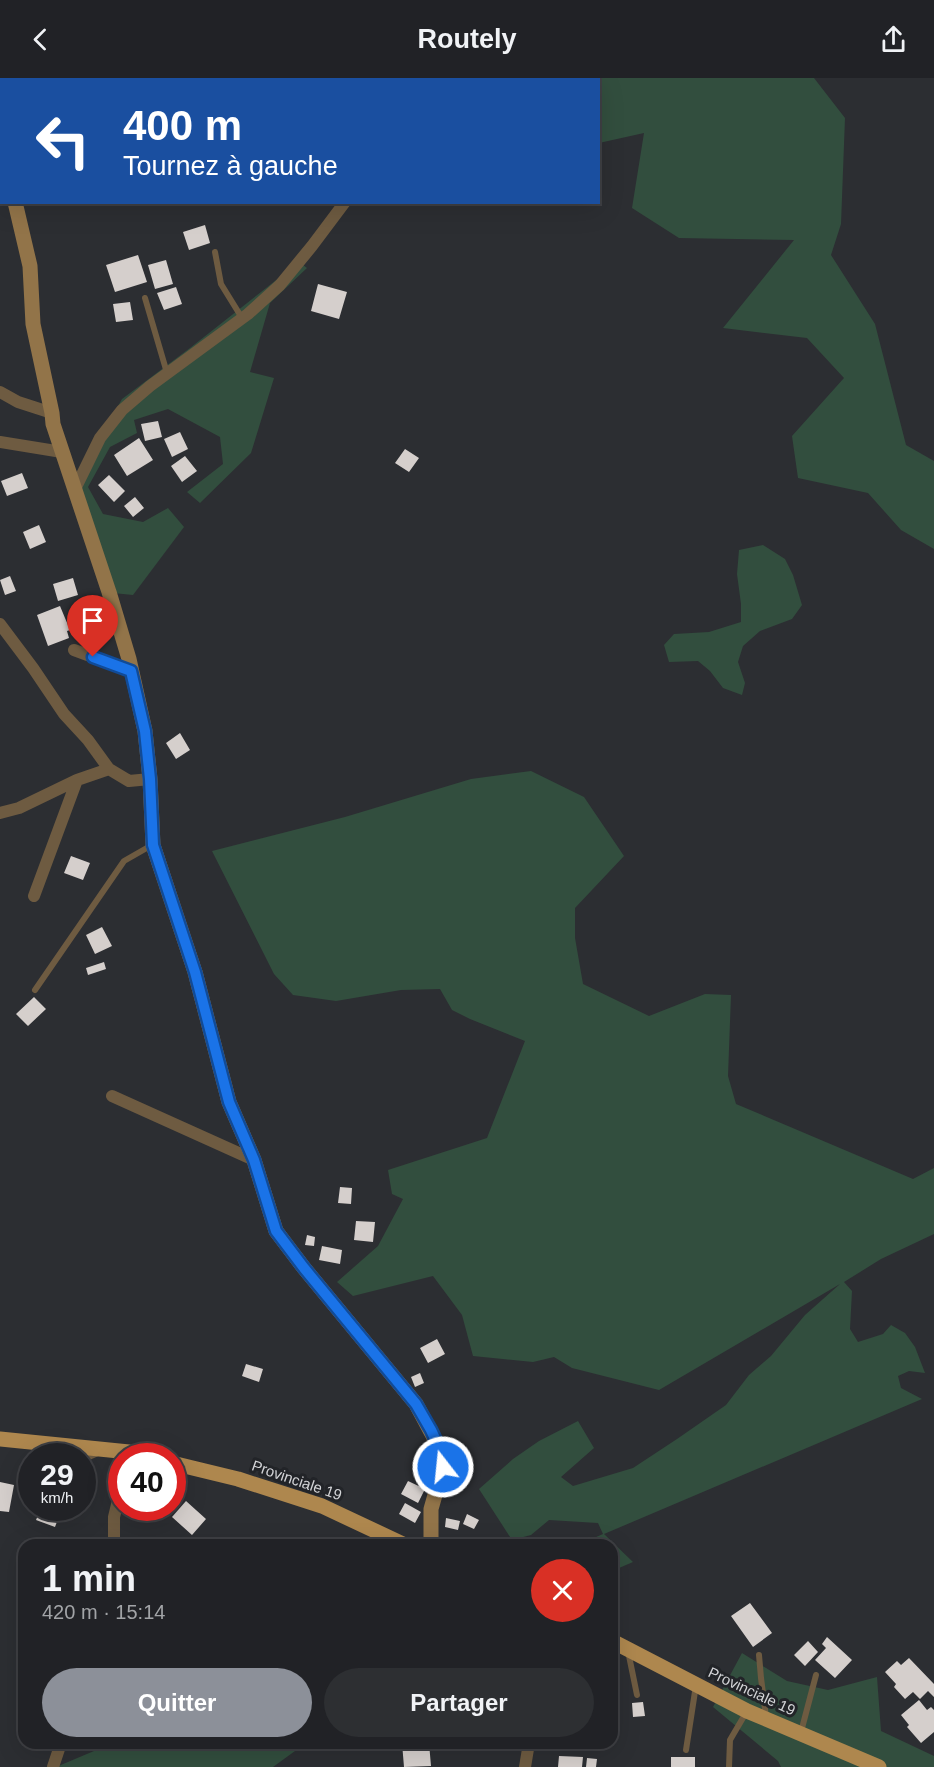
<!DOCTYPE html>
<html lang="fr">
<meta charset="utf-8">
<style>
:root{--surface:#212226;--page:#2d2f32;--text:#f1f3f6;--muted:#a2a4a7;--line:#3e3f43;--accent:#8c9099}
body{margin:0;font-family:Helvetica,sans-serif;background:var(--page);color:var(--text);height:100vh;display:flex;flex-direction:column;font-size:22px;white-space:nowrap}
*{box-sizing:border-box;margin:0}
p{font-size:20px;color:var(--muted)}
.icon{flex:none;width:33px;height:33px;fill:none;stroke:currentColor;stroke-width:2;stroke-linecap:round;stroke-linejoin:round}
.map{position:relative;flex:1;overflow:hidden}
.side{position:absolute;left:18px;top:1461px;width:600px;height:210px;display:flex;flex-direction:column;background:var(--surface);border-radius:18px;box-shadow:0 6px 24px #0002,0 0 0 2px var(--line)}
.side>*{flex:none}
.hud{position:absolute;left:0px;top:0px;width:600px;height:126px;box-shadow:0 6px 24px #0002,0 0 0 2px var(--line);background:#1a4fa0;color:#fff;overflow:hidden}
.speed{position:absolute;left:18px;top:1365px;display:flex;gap:12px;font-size:30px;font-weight:700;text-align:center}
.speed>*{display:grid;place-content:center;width:78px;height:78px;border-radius:50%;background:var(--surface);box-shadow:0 6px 24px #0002,0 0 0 2px var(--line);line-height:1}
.speed small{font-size:15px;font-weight:400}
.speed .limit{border:9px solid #d22;background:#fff;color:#111}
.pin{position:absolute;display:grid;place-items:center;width:51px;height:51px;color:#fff;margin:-62px -26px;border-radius:50% 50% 50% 0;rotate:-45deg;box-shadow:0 0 6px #0007}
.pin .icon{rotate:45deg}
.me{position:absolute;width:66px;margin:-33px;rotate:344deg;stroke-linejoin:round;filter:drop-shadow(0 0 4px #0008)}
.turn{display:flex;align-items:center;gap:21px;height:126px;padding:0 24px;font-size:27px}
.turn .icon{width:78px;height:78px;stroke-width:2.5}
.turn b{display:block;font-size:42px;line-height:51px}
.round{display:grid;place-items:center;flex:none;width:63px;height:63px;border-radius:32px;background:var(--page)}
.head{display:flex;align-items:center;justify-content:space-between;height:102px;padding:0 24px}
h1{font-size:36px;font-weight:700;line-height:45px}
.cta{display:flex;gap:12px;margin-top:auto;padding:12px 24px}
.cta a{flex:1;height:69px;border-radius:36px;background:var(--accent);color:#fff;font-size:24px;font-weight:700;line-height:69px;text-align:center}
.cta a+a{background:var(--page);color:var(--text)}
header{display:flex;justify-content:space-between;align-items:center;height:78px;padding:0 24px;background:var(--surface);font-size:27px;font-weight:700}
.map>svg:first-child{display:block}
</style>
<header><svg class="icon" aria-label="back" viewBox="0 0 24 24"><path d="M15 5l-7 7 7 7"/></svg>Routely<svg class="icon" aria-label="share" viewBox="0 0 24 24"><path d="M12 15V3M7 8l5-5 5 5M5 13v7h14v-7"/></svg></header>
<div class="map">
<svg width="934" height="1689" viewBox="0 0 934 1689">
<rect width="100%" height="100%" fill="#2c2e32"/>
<!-- green -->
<path fill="#324e3e" d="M531 0H814L845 40 841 146 831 177 875 246 906 367 934 383V471L901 452 868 415 798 400 792 358 844 300 807 260 723 250 794 162 679 160 632 130 644 55 599 65 598 2 529 1Z
M299 184 307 190 270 225 250 294 274 300 251 375 200 425 187 414 223 386 220 359 168 331 134 342 137 355 110 369 88 409 103 436 143 444 168 430 184 449 133 517 113 515 77 416 81 392 122 321 190 270Z
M763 467 785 481 793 497 802 527 792 541 760 553 743 568 738 584 745 605 742 617 723 610 710 593 698 583 669 584 664 567 674 556 709 554 741 544V526L737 496 739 472Z
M531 693 584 719 624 778 575 830V860L583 906 649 938 705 916 731 917 728 998 736 1026 913 1101 934 1090V1156L881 1181 844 1204 852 1213 850 1251 858 1264 883 1256 891 1247 905 1255 915 1269 925 1295 909 1293 898 1298 901 1310 922 1321 604 1456 633 1484 612 1493V1467H578L603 1456 598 1445 549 1442 531 1457 512 1462 479 1411 513 1381 539 1363 578 1343 594 1370 561 1399 573 1408 633 1390 677 1361 726 1327 749 1297 771 1278 805 1237 840 1206 659 1312 572 1290 554 1279 533 1284 473 1278 462 1237 433 1198 353 1218 337 1204 378 1168 403 1121 392 1116 388 1092 487 1060 525 963 470 941 452 932 440 911 401 912 336 923 293 917 274 896 212 773 345 739 471 701Z
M742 1575 787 1603 828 1612 877 1599 881 1653 934 1678V1689H781L778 1683 713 1629Z
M113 1665H306L273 1689H56Z"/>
<!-- building -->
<path fill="#d5cfcc" d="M205 147 210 165 189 172 183 154Z
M138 177 147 204 115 214 106 187Z
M166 182 173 206 155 211 148 187Z
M318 206 347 214 339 241 311 233Z
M176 209 182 226 164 232 157 215Z
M130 224 133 242 116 244 113 226Z
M158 343 162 359 145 363 141 346Z
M180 354 188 371 172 379 164 361Z
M139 360 153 382 127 398 114 377Z
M405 371 419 380 409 394 395 385Z
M185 378 197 393 182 404 171 388Z
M22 395 28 410 7 418 1 403Z
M109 397 125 413 114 424 98 407Z
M135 419 144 430 133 439 124 428Z
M39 447 46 464 30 471 23 454Z
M10 498 16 513 5 517 0 502Z
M73 500 78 517 58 523 53 506Z
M60 528 70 552 67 553 69 560 48 568 37 537Z
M180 655 190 672 176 681 166 665Z
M71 778 90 785 83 802 64 795Z
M102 849 112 868 95 876 86 857Z
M104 884 106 891 88 897 86 890Z
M34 919 46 931 28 948 16 936Z
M340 1109 352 1110 351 1126 338 1125Z
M356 1143 375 1144 373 1164 354 1162Z
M307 1157 315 1159 314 1168 305 1167Z
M322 1168 342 1172 340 1186 319 1182Z
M437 1261 445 1276 428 1285 420 1270Z
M246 1286 263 1291 259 1304 242 1298Z
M420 1295 424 1305 415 1309 411 1299Z
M450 1394 465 1398 460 1414 445 1410Z
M408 1403 425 1411 418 1425 401 1416Z
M0 1404 14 1407 9 1434 0 1433Z
M186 1423 206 1441 192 1457 172 1439Z
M405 1425 421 1434 415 1445 399 1436Z
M41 1430H62L55 1449 36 1442Z
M467 1436 479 1442 474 1451 463 1446Z
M446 1440 460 1443 458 1452 445 1449Z
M750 1525 772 1555 753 1569 731 1538Z
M827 1559 852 1582 835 1600 815 1582 826 1570 822 1566Z
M808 1563 818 1574 805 1588 794 1577Z
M909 1580 934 1606V1619L928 1613 920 1621 913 1614 905 1621 894 1609 896 1606 885 1594 897 1583 901 1587Z
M919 1622 927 1632 931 1629 934 1632V1654L921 1665 907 1649 909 1647 901 1637Z
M643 1624 645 1638 633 1639 632 1625Z
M402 1665H429L431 1688 404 1689Z
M559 1678 583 1679 582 1689H558Z
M671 1679H695V1689H671Z
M587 1680 597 1681 596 1689H586Z"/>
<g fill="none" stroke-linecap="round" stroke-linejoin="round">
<!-- lane -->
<path stroke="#6e5b41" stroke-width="6" d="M215 174 221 206 242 240
M145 220 167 295
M35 912 124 783 152 767
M82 1382 98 1375
M26 1421 32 1408
M628 1573 637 1617
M759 1577 761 1600 766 1639
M801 1654 816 1597
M686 1672 696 1607
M729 1689 730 1662 747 1633"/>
<!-- street -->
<path stroke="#6e5b41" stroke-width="12" d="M441 2 443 0
M0 314 18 324 52 335
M0 364 62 374
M75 411 100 360 122 332 150 308 248 236 280 207 312 168 345 124
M0 546 33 590 64 636 88 662 109 691 129 703 150 701
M74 572 131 593
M0 735 19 730 77 702 109 691
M34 818 77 702
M112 1018 254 1082
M114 1467V1439L122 1406
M53 1689 61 1665
M525 1689 529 1665"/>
<!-- secondary -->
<path stroke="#927449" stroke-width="15" d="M0 52 2 59
M15 124 30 188 33 246 52 335 53 346 109 514 129 581 145 653 150 701 153 767 195 894 229 1024 254 1082 276 1153 304 1190 416 1326 439 1369 443 1389 431 1431V1467"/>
<!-- primary -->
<path stroke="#ae874e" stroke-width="15" d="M0 1361 129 1374 145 1378
M172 1385 238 1401 322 1428 405 1467
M612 1563 747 1633 879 1689"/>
</g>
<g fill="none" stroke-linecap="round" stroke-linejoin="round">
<!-- route casing -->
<g stroke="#114b97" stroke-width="15">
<path id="route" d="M93 579 131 593 145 653 150 701 153 767 195 894 229 1024 254 1082 276 1153 304 1190 416 1326 431 1352 439 1369 443 1389"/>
</g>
<!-- route -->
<use href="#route" stroke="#1a73e8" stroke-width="10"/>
</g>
<g text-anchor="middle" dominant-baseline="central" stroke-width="6" stroke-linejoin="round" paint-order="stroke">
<!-- street labels -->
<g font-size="15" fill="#d3d4d7" stroke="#222428">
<text transform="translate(297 1402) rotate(19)">Provinciale 19</text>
<text transform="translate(752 1613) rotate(25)">Provinciale 19</text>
</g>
</g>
</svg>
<div class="speed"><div>29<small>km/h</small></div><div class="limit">40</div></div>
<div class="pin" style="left:93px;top:579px;background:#d93025"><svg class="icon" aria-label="arrive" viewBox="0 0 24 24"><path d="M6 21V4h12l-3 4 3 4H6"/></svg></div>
<svg class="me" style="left:443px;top:1389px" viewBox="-20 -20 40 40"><circle r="17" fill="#1a73e8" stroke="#fff" stroke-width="3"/><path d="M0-11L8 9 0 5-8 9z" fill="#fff"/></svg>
<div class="hud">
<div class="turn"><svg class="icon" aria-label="left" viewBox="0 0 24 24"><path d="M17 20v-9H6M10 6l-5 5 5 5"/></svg><div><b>400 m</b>Tournez à gauche</div></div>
</div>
<section class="side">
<div class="head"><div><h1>1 min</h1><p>420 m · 15:14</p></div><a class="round" style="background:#d93025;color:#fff"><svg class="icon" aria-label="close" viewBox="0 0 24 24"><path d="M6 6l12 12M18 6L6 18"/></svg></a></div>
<div class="cta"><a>Quitter</a><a>Partager</a></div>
</section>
</div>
